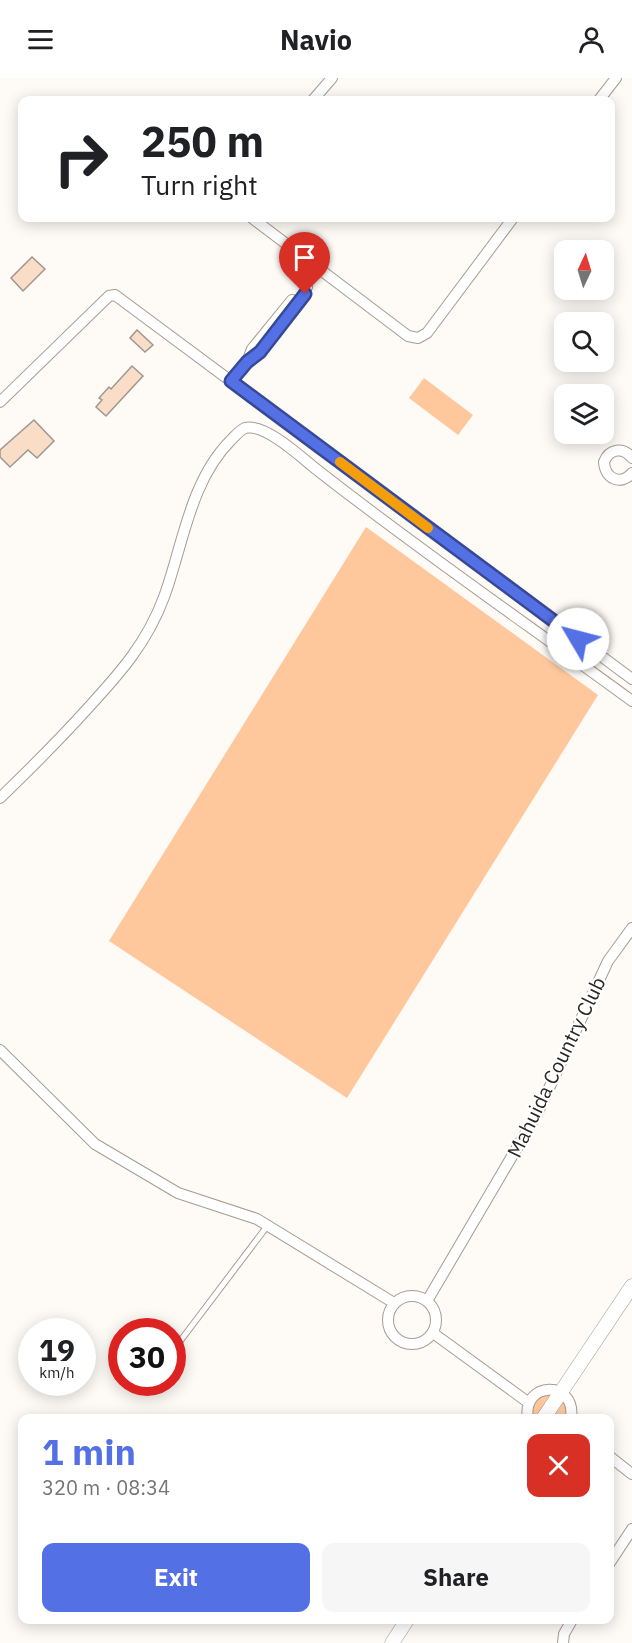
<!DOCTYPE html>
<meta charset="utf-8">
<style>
:root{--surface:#fff;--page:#f6f6f6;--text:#202124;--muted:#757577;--accent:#5470e5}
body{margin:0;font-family:"IBM Plex Sans",sans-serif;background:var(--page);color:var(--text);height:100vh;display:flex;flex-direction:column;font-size:22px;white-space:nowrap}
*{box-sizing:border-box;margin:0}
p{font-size:20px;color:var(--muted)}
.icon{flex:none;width:33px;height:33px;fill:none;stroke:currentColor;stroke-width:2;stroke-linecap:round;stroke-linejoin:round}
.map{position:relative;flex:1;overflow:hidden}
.sheet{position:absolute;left:18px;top:1336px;width:596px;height:210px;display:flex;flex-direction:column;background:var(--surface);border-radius:12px;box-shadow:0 3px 15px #0003}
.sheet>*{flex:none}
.guide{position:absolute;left:18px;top:18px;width:597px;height:126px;border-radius:12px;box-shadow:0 3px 15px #0003;background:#fff;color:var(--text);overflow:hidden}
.needle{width:39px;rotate:4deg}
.controls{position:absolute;left:554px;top:162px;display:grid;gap:12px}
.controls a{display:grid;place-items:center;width:60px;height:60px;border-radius:12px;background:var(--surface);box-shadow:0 3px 15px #0003;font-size:30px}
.speed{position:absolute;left:18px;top:1240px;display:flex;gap:12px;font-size:30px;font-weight:700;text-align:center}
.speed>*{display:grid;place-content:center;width:78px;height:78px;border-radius:50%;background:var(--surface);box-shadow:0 3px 15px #0003;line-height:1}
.speed small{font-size:15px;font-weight:400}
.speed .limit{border:9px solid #d22;background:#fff;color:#111}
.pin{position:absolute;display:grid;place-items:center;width:51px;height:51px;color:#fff;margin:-62px -26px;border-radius:50% 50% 50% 0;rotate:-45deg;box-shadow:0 0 6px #0007}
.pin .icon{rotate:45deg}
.me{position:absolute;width:66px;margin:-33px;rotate:307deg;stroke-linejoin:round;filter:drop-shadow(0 0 4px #0008)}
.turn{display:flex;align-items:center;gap:21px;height:126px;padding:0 24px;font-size:27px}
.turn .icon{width:78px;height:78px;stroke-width:2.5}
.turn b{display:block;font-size:42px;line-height:51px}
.round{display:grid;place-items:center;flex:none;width:63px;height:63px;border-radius:12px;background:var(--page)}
.headline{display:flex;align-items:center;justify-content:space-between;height:102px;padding:0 24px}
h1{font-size:36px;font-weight:800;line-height:45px;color:var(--accent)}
.cta{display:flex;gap:12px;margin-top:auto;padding:12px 24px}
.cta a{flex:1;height:69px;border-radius:12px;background:var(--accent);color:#fff;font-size:24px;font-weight:800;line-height:69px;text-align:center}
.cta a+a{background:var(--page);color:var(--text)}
header{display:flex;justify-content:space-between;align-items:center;height:78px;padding:0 24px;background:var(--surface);font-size:27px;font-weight:800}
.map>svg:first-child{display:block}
</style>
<header><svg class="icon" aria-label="menu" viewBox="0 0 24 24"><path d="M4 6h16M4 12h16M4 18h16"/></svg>Navio<svg class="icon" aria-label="person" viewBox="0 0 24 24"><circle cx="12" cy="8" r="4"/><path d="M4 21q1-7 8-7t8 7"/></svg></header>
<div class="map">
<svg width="632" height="1565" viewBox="0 0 632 1565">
<rect width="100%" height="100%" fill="#fefaf6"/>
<!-- green -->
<path fill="#fec89c" d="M424 300 473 337 458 357 409 320Z
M366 449 598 617 347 1020 109 863Z
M553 1315 567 1326V1341H532V1327L540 1317Z"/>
<!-- building -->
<path fill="#f9ddc7" stroke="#a1968e" stroke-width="1.5" d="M32 179 45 191 23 213 11 200Z
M137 252 153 267 145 274 130 260Z
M132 288 143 298 106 338 96 329 102 322 99 320 109 309 111 311Z
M34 342 54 363 37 380 28 372 10 389 0 379V372Z"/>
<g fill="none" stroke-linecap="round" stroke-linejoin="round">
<!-- service casing -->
<g stroke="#a79c93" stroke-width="7">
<path id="service" d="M181 1262 268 1147"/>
</g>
<!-- minor casing -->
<g stroke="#a79c93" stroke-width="12">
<path id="minor" d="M313 22 332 0
M599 22 616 0
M252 140 408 258 418 260 427 255 513 140
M247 284 252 271 292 222
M231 303 247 284 260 274 301 222 307 209
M0 324 109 218 115 217 632 601
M632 380C623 368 609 371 604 384 605 401 621 408 632 395
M0 720C30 691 60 661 88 630 120 595 147 565 164 519 183 467 190 403 231 362 235 358 240 352 245 350 265 345 301 379 316 391 419 472 527 546 632 623
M0 972 95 1066 178 1115 257 1141 394 1225
M388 1242a24 24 0 1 1 48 0a24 24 0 1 1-48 0Z
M427 1223 538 1034 608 883 632 850
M433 1255 529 1325
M528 1341C521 1303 577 1301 571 1341
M609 1378 632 1396
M609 1486 632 1451
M563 1565 564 1556 572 1542"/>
</g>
<!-- tertiary casing -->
<g stroke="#a79c93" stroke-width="15">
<path id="tertiary" d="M543 1341 632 1208
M392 1565 407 1542"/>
</g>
<!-- service -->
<use href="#service" stroke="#fff" stroke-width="5"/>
<!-- minor -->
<use href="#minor" stroke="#fff" stroke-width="10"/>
<!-- tertiary -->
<use href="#tertiary" stroke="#fff" stroke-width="14"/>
</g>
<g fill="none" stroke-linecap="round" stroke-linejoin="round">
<!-- route casing -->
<g stroke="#374995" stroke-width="15">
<path id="route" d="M305 216 260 274 247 284 231 303 578 561"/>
</g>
<!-- route -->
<use href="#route" stroke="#5470e5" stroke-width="10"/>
<!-- slow -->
<path stroke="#f59e0b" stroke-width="10" d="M340 384 428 450"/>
</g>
<g text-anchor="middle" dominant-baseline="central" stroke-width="4.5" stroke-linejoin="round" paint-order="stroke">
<!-- street labels -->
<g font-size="20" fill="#2a2622" stroke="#fff">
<text transform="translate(556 989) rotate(-64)">Mahuida Country Club</text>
</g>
</g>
</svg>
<div class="controls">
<a><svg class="needle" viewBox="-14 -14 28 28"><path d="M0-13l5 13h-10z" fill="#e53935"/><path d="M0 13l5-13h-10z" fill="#757577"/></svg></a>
<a><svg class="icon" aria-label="search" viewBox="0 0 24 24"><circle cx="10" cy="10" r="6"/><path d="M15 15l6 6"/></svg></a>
<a><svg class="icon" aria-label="layers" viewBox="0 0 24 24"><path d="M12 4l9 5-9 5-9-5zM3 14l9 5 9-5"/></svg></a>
</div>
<div class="speed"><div>19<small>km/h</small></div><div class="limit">30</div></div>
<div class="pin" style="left:305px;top:216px;background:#d93025"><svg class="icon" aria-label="arrive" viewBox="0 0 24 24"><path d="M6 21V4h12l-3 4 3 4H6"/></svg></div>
<svg class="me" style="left:578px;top:561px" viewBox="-20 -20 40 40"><circle r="19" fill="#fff"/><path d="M0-13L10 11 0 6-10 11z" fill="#5470e5"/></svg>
<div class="guide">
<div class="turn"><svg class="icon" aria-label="right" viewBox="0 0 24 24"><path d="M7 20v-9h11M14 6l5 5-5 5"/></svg><div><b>250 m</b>Turn right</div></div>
</div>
<section class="sheet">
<div class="headline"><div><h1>1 min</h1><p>320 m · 08:34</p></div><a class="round" style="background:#d93025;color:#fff"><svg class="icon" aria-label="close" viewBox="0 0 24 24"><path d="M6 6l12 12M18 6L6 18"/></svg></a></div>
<div class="cta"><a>Exit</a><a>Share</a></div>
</section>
</div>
